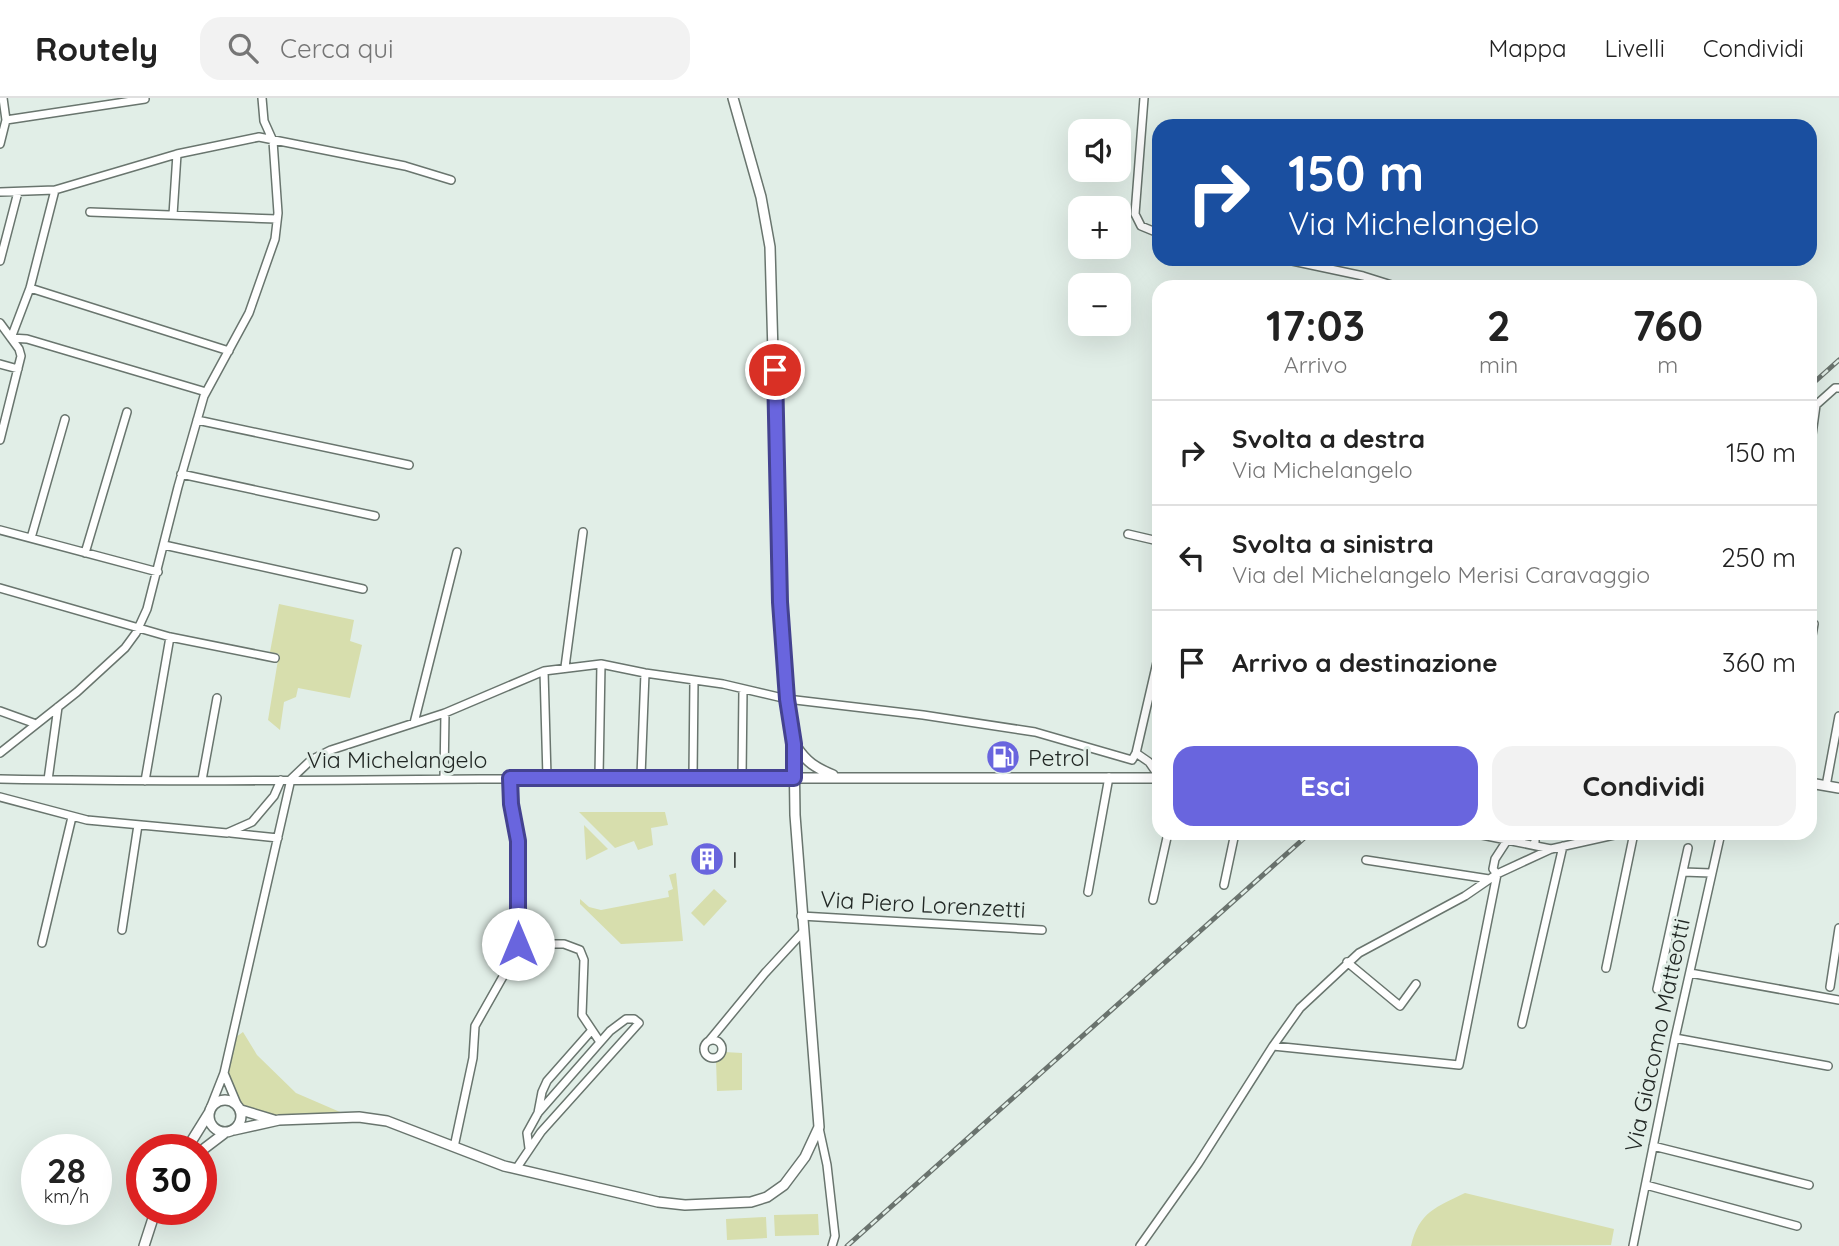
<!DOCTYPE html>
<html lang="it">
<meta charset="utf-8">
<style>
:root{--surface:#fff;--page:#f2f2f2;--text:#222;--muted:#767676;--line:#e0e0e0;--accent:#6965de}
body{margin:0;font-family:Quicksand,sans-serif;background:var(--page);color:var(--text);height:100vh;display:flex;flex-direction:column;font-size:26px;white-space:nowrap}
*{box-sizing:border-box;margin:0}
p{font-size:23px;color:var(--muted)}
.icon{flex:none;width:38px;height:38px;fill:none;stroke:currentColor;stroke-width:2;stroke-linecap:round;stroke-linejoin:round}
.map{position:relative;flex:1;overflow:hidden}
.drawer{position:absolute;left:1152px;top:182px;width:665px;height:560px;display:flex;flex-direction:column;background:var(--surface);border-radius:21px;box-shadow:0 7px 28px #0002}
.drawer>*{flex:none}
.hud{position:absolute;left:1152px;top:21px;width:665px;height:147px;border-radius:21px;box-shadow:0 7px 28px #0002;background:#1a4fa0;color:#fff;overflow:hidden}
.controls{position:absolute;left:1068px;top:21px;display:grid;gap:14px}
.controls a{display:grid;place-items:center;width:63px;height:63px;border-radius:14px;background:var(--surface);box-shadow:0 7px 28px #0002;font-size:35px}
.speed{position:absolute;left:21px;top:1036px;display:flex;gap:14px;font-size:35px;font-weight:700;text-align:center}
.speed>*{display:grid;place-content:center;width:91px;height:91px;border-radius:50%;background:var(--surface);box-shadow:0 7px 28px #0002;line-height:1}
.speed small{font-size:18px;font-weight:400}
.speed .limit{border:10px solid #d22;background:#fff;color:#111}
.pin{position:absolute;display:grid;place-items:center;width:60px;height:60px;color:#fff;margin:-30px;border:4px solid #fff;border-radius:50%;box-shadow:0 2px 7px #0007}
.me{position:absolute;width:77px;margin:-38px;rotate:0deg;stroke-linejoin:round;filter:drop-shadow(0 0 5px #0008)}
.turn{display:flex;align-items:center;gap:24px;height:147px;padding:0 21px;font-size:32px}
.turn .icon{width:91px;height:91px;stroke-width:2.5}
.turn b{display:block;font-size:49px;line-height:60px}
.eta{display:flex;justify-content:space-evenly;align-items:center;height:119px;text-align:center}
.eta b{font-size:42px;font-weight:800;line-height:49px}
.button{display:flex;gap:14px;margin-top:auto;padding:14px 21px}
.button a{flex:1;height:80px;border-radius:21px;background:var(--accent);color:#fff;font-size:28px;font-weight:800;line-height:80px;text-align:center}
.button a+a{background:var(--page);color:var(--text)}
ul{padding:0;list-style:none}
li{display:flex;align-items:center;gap:21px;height:105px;padding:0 21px;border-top:2px solid var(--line)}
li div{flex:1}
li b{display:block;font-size:26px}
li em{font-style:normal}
header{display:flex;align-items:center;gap:42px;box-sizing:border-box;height:98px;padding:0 35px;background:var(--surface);border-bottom:2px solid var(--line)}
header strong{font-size:33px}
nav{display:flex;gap:38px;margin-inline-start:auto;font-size:24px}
.search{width:490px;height:63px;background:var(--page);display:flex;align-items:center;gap:18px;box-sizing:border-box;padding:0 24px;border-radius:21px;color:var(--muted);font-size:26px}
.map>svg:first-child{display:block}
</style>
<header>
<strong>Routely</strong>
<div class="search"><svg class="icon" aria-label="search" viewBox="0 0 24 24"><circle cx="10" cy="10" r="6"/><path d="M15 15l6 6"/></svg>Cerca qui</div>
<nav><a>Mappa</a><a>Livelli</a><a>Condividi</a></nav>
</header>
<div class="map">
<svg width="1839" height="1148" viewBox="0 0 1839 1148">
<rect width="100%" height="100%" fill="#e1eee7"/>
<!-- green -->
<path fill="#d7dead" d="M279 506 354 522 350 543 362 547 350 600 298 590 296 599 284 604 280 632 268 622 279 556 270 554Z
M579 714H665L668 727 651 730 653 747 638 752 634 743 615 750Z
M584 727 608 751 586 762Z
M676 775 683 843 621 846 580 806V801L589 809 601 812 669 799 668 793 673 791 669 777Z
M714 791 727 803 704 828 691 815Z
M243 934 257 957 296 995 340 1014 281 1019 246 1011 241 1005 228 975 236 939Z
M724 954 742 955V992L717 993 716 961Z
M1465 1095 1614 1131 1611 1147 1411 1148C1419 1114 1436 1109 1465 1095Z
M818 1116 819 1137 775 1138 774 1117Z
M766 1119 767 1140 727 1142 726 1121Z"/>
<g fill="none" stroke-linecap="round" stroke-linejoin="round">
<!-- minor casing -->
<g stroke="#69756e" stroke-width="10">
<path id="minor" d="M1144 0 1135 116 1141 128 1158 135
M6 22 145 1
M0 46 6 22 3 0
M55 92 30 190 11 240 27 241 206 294
M0 94 55 92 177 56 259 39 405 68 451 82
M90 114 277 121
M173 117 177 56
M1283 161 1363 178 1398 189
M0 163 18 94
M30 190 229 253
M0 225 19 251 21 258 0 342
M0 266 18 271
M197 322 409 367
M1810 351 1816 307 1835 290H1839
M181 376 375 418
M0 432 158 474
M1128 436 1158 443
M31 440 65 321
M164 447 363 491
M85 455 127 314
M0 490 170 539 275 560
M1810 549 1814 526
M1158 560 1136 655 1149 664 1158 677
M565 569 583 434
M544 573 547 679
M0 613 36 626
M414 625 457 454
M0 655 77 594 125 550 136 535 147 511 178 389 204 298 249 215 275 141 278 115 273 43 264 23 262 0
M599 678 601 566
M641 678 645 575
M693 679 694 582
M742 679 743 592
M0 681C265 686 529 678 794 680
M444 681 445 615
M48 682 58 609
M202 682 217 600
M145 683 170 539
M1826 688 1839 618
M0 699 87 722 227 735 252 724 274 698 281 682
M231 735 278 740
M1472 735 1551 751
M1508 741 1495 761 1493 771 1497 776 1459 967 1273 948 1300 910 1359 855 1465 798 1497 776 1551 751 1623 735
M1535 747V735
M1366 762 1489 781
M1683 774 1711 775
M1224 787 1235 735
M1088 794 1109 679
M1153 802 1168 735
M801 818 1042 832
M122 832 138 727
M42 845 72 719
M518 846H564L580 852 584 862 582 917 600 944
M1347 864 1400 908 1416 886
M1606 870 1634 735
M1690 875 1839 902
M1830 889 1839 830
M1657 891 1688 750
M1522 926 1563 748
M1675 940 1828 968
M704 951a9 9 0 1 1 18 0a9 9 0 1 1-18 0Z
M709 943 765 875 802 835
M224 975 237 1006
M211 1008 224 975 291 681 311 662 331 652 445 615 544 573 601 566 645 575 723 586 787 601 923 617 1035 634 1132 662 1136 655
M538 1015 542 994 547 983 592 932
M819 1030 827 1067 835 1138 832 1148
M1653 1048 1809 1087
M454 1049 473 960 475 928 518 852V743L511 706 510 680
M516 1071 541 1034 639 925 634 921H626L610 933 538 1015 527 1035 529 1050
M1646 1087 1797 1128
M1140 1148 1198 1066 1273 948
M1633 1148 1675 940 1721 735"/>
</g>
<!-- tertiary casing -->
<g stroke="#69756e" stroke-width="12">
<path id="tertiary" d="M796 648C806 664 816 670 833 677
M794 680H1158
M1810 685 1839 690
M209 1018a16 16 0 1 1 32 0a16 16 0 1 1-32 0Z
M241 1012 274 1022
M234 1032 279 1022 359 1019 387 1023 504 1068 658 1104 685 1107 751 1104 767 1099 784 1087 805 1059 819 1029 795 717 794 646 787 601 780 504 770 149 761 99 733 0
M186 1052 209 1015
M201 1053 226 1034
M144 1148 156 1111"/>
</g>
<!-- minor -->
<use href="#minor" stroke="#fff" stroke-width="7"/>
<!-- tertiary -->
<use href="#tertiary" stroke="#fff" stroke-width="9"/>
<!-- rail casing -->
<g stroke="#6a736e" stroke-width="5">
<path id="rail" d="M1810 288 1839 262
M847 1148 1310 735"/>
</g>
<!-- rail -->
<use href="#rail" stroke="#e1eee7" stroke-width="2.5" stroke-dasharray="8" stroke-linecap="butt"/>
</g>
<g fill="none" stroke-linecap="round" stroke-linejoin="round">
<!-- route casing -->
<g stroke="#444290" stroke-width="18">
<path id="route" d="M518 846V743L511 706 510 680H794V646L787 601 780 504 775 272"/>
</g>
<!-- route -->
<use href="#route" stroke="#6965de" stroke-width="12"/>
</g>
<!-- icons -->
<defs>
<g id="fuel-disc" transform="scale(1.75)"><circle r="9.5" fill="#6965de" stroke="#e1eee7"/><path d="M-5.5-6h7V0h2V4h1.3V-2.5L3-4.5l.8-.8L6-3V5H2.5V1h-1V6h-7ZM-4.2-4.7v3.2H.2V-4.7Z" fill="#fff"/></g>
<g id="building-disc" transform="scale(1.75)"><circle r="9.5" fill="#6965de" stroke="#e1eee7"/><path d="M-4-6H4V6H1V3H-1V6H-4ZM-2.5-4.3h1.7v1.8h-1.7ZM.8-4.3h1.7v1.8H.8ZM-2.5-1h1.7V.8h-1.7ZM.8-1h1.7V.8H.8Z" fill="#fff"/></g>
</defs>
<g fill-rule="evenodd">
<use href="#fuel-disc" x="1003" y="659"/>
<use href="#building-disc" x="707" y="761"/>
</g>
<g text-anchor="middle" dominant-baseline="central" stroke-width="6" stroke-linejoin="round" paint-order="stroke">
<!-- poi labels -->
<g font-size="23" fill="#222825" stroke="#e1eee7" text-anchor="start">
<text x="1028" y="659">Petrol</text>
<text x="732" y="761">I</text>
</g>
<!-- street labels -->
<g font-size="23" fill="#222825" stroke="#e1eee7">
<text x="397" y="661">Via Michelangelo</text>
<text transform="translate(923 806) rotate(3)">Via Piero Lorenzetti</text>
<text transform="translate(1657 937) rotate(-78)">Via Giacomo Matteotti</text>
</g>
</g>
</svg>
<div class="controls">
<a><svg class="icon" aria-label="sound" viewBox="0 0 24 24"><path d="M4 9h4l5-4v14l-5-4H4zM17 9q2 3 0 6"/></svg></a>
<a>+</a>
<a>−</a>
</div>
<div class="speed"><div>28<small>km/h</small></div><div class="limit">30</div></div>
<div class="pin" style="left:775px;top:272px;background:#d93025"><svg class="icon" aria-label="arrive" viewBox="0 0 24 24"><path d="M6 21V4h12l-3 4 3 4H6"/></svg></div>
<svg class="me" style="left:518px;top:846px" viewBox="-20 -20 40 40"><circle r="19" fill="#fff"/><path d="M0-13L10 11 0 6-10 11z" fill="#6965de"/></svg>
<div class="hud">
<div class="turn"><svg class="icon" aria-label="right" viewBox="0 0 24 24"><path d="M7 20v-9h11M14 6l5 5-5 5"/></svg><div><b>150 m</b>Via Michelangelo</div></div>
</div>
<section class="drawer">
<div class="eta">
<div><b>17:03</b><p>Arrivo</p></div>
<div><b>2</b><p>min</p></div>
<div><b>760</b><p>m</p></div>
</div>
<ul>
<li><svg class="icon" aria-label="right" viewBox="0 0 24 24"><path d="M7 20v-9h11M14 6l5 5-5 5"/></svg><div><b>Svolta a destra</b><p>Via Michelangelo</p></div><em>150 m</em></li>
<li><svg class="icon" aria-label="left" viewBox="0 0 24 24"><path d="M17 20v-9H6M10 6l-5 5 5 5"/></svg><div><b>Svolta a sinistra</b><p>Via del Michelangelo Merisi Caravaggio</p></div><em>250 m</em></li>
<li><svg class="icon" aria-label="arrive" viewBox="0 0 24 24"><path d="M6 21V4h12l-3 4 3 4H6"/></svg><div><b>Arrivo a destinazione</b></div><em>360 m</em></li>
</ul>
<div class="button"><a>Esci</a><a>Condividi</a></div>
</section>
</div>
